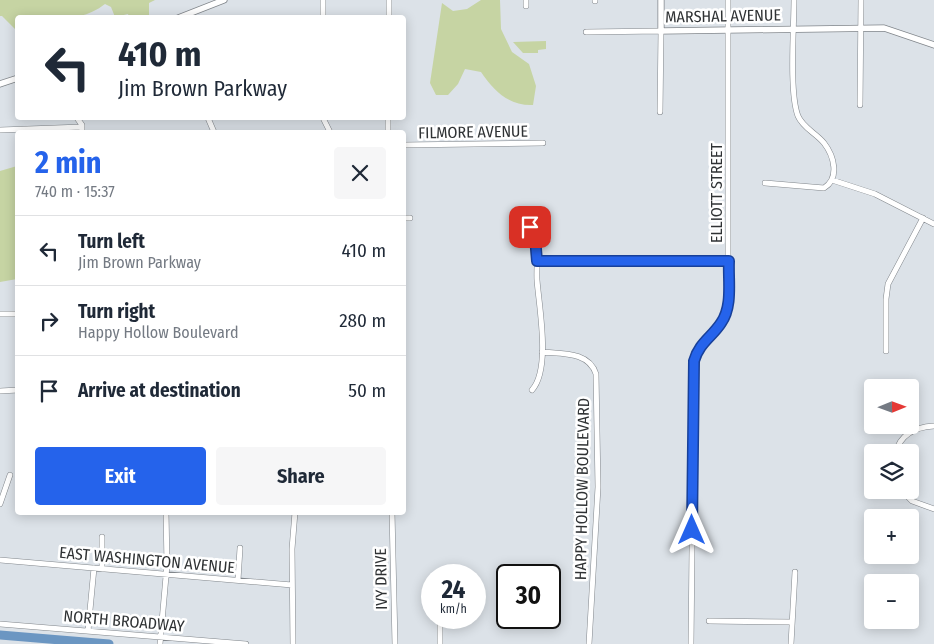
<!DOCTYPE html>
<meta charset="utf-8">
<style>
:root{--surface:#fff;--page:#f6f6f7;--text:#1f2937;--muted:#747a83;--line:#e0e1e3;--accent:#2563eb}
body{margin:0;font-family:"Fira Sans Condensed",sans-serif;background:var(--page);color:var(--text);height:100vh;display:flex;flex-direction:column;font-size:19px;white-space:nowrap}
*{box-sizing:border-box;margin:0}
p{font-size:16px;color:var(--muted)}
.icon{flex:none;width:28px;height:28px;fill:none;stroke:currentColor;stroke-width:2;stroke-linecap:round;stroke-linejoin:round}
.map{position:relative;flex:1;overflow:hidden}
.details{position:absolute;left:15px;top:130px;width:391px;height:385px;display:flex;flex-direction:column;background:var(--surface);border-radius:5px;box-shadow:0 2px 12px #0003}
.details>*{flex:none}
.hud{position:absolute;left:15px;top:15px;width:391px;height:105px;border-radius:5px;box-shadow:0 2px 12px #0003;background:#fff;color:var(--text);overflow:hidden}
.needle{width:32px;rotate:89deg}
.tools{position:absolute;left:864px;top:379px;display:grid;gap:10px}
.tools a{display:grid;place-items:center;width:55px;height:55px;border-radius:5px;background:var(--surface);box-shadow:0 2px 12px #0003;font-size:25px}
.speed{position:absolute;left:421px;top:564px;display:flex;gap:10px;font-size:25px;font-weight:700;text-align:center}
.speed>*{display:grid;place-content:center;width:65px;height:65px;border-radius:50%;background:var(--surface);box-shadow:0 2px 12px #0003;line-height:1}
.speed small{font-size:12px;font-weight:400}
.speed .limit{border:2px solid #111;border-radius:8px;background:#fff;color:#111}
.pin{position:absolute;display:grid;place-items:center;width:42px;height:42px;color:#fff;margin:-21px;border-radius:10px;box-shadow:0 2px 8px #0006}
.me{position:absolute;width:55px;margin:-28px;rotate:0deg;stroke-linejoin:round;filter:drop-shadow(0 0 4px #0008)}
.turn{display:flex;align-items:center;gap:18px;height:105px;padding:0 20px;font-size:22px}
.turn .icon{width:65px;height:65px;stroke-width:2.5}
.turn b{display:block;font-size:35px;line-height:42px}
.round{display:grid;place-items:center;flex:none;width:52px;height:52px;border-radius:5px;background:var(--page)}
.headline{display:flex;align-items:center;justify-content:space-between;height:85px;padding:0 20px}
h1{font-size:30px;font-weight:700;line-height:38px;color:var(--accent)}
.action{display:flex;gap:10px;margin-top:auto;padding:10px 20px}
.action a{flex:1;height:58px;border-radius:5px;background:var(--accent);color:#fff;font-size:20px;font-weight:700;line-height:58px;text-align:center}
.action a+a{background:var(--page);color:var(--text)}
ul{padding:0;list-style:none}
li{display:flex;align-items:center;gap:15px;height:70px;padding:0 20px;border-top:1px solid var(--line)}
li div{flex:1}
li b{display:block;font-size:19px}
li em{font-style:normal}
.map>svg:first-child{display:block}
</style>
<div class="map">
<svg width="934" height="644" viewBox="0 0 934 644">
<rect width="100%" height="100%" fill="#dce2e8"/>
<!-- green -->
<path fill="#c6d4a3" d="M0 0H155L149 3V17H129L128 14 115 17 111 7 105 4C80 24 48 18 18 18L17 31 2 16H0Z
M481 0H500L501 29 512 52 529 64 536 86 533 105C509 106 494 91 481 72L465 69 458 84 448 95H436L430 83 442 3 453 11 467 9Z
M546 41V49L538 50V53H523L513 42Z
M17 166V279L0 282V171Z"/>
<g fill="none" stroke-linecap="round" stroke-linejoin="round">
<!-- river -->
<path stroke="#6b96c2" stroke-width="9" d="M0 635 109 644"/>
<!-- minor casing -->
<g stroke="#81868b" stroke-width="6">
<path id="minor" d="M526 0V6
M595 1V0
M323 18V0
M389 18V0
M586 32 661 31 660 112
M860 105 861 0
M77 118 82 125V132
M208 118 214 132
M323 118 330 132
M0 130 82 127
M388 132V118
M404 145 543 143
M832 180 875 194 934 224
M765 183 824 188C840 178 834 156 824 143 816 133 803 128 798 116 789 93 794 27 794 0
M404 218H410
M530 227C541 242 536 262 537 280 539 307 551 369 532 390
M537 261H729
M0 314H18
M886 351V299L888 284 923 218
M542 352C561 354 589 351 596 374L598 487 589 644
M0 391 18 390
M896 452C901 433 916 427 934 426
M901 490 912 501 934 509
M0 504 10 475
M392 512 395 644
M0 560 292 585
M102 569V537
M238 580 240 548
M440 618V644
M709 621 792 622
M0 624 246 644
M88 631 94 568
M160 644 167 565 166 512
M293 644 292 549 295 512
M691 644 694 361C700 337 726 327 728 301V0
M791 644 795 572"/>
</g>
<!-- tertiary casing -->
<g stroke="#81868b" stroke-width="7">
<path id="tertiary" d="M661 0V31L884 28 934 45
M178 18 224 0
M0 84 18 78"/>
</g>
<!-- minor -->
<use href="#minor" stroke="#fff" stroke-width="5"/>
<!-- tertiary -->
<use href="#tertiary" stroke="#fff" stroke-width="5.5"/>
</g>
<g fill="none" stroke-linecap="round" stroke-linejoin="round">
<!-- route casing -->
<g stroke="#184099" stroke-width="12">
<path id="route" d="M530 227 535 237 537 261H729C728 281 733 306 721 323 712 337 699 343 694 361L692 530"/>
</g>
<!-- route -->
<use href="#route" stroke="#2563eb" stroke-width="9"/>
</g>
<g text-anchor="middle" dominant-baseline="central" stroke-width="5" stroke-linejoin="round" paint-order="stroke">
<!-- street labels -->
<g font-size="16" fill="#2f3234" stroke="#fff">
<text transform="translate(723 16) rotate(-1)">MARSHAL AVENUE</text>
<text transform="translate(473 132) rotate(-1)">FILMORE AVENUE</text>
<text transform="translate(716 193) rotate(-90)">ELLIOTT STREET</text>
<text transform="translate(582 489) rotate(-89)">HAPPY HOLLOW BOULEVARD</text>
<text transform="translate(147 560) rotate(5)">EAST WASHINGTON AVENUE</text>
<text transform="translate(381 579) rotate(-91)">IVY DRIVE</text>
<text transform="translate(124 621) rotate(5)">NORTH BROADWAY</text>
</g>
</g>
</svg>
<div class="tools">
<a><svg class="needle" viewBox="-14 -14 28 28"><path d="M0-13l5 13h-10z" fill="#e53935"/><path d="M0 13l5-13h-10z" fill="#747a83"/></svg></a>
<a><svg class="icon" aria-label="layers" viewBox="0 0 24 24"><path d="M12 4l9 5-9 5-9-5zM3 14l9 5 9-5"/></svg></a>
<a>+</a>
<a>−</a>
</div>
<div class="speed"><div>24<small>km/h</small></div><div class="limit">30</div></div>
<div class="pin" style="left:530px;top:227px;background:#d93025"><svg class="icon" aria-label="arrive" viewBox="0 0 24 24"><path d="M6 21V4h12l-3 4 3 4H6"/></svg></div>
<svg class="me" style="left:692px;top:530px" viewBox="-20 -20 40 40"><path d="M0-17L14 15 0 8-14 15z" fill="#2563eb" stroke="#fff" stroke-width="4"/></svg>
<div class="hud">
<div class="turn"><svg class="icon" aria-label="left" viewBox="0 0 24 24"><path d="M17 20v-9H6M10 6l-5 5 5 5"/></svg><div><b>410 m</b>Jim Brown Parkway</div></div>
</div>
<section class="details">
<div class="headline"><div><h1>2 min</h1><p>740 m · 15:37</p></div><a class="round"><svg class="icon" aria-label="close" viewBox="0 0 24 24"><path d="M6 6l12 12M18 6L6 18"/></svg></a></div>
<ul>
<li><svg class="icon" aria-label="left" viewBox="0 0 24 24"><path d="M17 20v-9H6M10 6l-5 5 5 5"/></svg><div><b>Turn left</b><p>Jim Brown Parkway</p></div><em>410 m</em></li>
<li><svg class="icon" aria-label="right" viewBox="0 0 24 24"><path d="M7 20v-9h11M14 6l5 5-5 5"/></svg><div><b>Turn right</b><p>Happy Hollow Boulevard</p></div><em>280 m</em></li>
<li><svg class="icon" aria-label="arrive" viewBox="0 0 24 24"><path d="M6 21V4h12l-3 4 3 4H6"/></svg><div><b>Arrive at destination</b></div><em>50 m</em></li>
</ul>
<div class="action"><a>Exit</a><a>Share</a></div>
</section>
</div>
